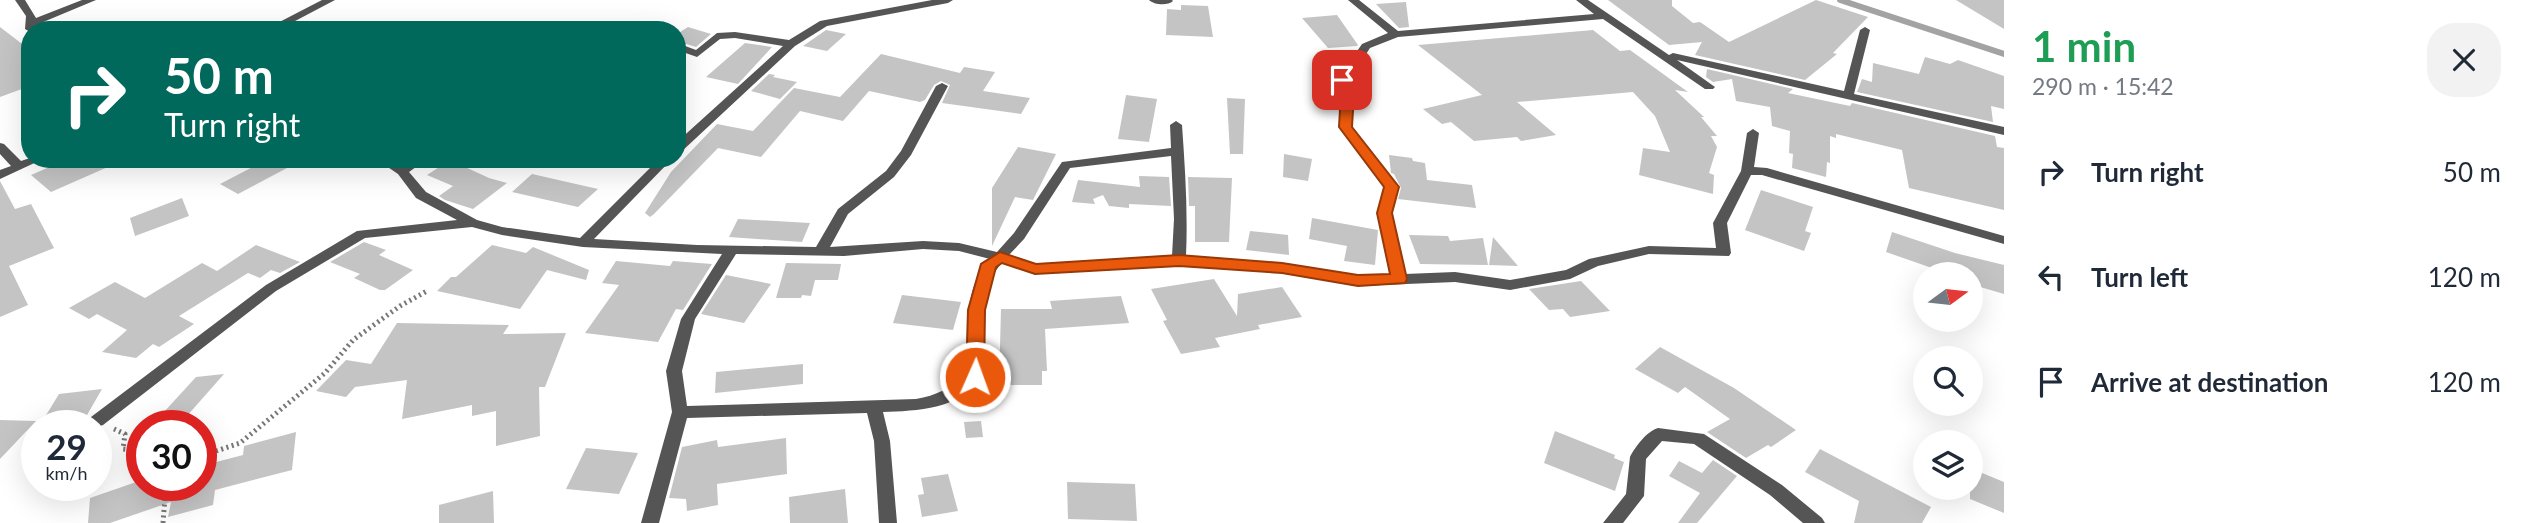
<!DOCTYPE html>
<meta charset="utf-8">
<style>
:root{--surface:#fff;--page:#f2f2f3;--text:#1f2937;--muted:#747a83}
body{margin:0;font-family:Lato,sans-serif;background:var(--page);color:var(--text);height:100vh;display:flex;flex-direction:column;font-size:26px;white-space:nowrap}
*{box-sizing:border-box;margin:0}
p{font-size:23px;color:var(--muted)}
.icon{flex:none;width:38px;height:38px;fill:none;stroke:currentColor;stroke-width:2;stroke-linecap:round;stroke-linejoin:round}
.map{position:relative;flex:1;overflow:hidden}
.drawer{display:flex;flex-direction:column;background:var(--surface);width:525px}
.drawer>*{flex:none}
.banner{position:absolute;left:21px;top:21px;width:665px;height:147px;border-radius:28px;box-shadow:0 7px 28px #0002;background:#00695c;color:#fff;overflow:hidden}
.needle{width:46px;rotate:75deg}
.buttons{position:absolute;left:1913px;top:262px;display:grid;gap:14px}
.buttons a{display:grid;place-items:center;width:70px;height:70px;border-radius:50%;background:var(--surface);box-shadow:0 7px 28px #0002;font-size:35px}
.speed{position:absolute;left:21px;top:410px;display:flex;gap:14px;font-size:35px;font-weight:700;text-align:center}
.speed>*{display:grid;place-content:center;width:91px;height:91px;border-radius:50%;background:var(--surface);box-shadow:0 7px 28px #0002;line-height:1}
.speed small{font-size:18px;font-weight:400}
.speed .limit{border:10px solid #d22;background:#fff;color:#111}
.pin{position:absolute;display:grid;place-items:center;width:60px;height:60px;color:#fff;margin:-30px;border-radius:14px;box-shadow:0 4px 10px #0006}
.me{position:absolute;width:77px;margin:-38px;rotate:2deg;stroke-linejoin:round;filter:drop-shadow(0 0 5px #0008)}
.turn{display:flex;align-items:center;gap:24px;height:147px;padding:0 28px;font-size:32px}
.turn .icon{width:91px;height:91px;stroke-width:2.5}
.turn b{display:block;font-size:49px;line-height:60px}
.round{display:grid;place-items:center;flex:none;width:74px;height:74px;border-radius:28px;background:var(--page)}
.summary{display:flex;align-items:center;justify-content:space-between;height:119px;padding:0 28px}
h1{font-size:42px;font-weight:700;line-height:52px;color:#1e9e55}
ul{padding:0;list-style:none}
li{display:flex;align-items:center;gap:21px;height:105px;padding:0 28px}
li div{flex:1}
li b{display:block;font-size:26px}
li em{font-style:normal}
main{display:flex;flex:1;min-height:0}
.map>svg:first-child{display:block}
</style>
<main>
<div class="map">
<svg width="2004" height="523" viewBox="0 0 2004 523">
<rect width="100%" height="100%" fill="#fff"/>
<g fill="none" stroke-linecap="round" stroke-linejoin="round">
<!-- stream -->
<path stroke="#a3a3a3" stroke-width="6" d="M1840 0 2004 54"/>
</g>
<!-- building -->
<path fill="#c4c4c4" d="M1608 0H1672V6L1693 23 1700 22 1729 42 1816 0 1868 17 1833 53 1837 54 1805 80 1695 55 1702 42 1669 45Z
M1956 0H2004V29Z
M1406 2 1409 27 1399 28 1376 4Z
M1181 5 1208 6 1213 37 1166 35 1167 9 1181 10Z
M1337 15 1358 45 1357 46 1328 48 1302 18Z
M0 27 30 50V86L0 97Z
M688 27 711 34 696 47 677 41V34Z
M826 30 846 34 827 51 803 46Z
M1593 30 1620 51 1630 50 1688 92 1675 90 1704 117H1701L1717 136H1711L1717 147 1709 173 1714 175 1713 194 1639 175 1643 148 1670 152 1655 116 1633 92 1517 102 1556 135 1521 141 1517 137 1474 141 1451 122 1442 124 1423 109 1482 95 1418 45Z
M745 43 772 47 738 84 706 77Z
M881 54 960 73 964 67 995 72 983 91 1030 98 1021 114 942 103 950 85 941 81 934 85 925 100 920 102 869 91 843 121 800 111 761 157 718 148 654 214 650 217 645 213 671 172 717 124 753 131 794 88 840 97Z
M1925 57 1950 64 1958 60 2004 76V109L1991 106 1993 122 1857 92 1862 79 1872 82 1873 63 1919 74Z
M1707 69 1793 89 1788 93 1850 106 1852 103 1995 136 1997 147 2004 148V210L1909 188 1902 150 1836 134V138L1830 136V163L1827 162 1826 177 1792 168 1793 154 1789 153 1790 131 1772 126 1770 107 1736 101 1732 79 1713 82 1706 77Z
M769 74 775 75 773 77 797 82 780 99 751 91Z
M1126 95 1157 99 1149 142 1118 139Z
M1227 98 1245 99 1243 154H1230Z
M1018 147 1056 154 1033 200 1015 197 992 246V188Z
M1284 154 1312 159 1308 181 1283 177Z
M1389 155 1412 158 1413 161 1425 163 1427 180 1472 185 1476 208 1398 199 1401 188 1394 174 1391 173Z
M68 159H126L51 192 31 175Z
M268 159H304L238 194 220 184Z
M450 160 489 178 507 183 473 209 445 200 439 196 453 186 427 175Z
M532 174 598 189 578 207 512 192Z
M1139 176 1169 177 1171 206 1129 204V208L1109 206 1103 195 1093 199 1095 204 1072 202 1078 180 1140 187Z
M1188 177 1232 178 1229 242H1195V206H1189Z
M0 181 15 209 31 204 54 248 9 266 28 305 0 317Z
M1761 190 1813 207 1805 231 1811 233 1804 251 1745 230Z
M182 198 189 216 135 236 130 218Z
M1312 218 1378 230 1375 265 1344 261 1347 246 1309 239Z
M738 219 810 223 802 242 729 237Z
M1250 231 1288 235 1289 255 1246 250Z
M1892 232 1955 253 2004 265V294L1970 284V275H1952L1886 252Z
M1409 235 1448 236 1450 241 1483 238 1488 265 1420 264Z
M1493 237 1518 266 1489 265Z
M364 242 386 250 379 255 413 270 385 290H380L354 278 360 274 330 262Z
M256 245 300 262 280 273 271 270 260 278 248 273 179 316 194 324 159 347 153 344 136 358 102 352 127 330 97 314 89 319 69 308 115 282 145 298 202 263 217 271Z
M492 245 526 253 533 247 589 270 586 280 547 270 520 309 437 291 451 277H456Z
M616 261 670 266 673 261 712 264 683 310 676 309 658 342 585 333 619 285 602 283Z
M786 263 841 264 838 280H815L811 296 802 295 801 298H776Z
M726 275 771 284 744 323 701 314Z
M1214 279 1237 316 1238 294 1282 287 1302 317 1258 325 1260 329 1215 338 1220 347 1181 354 1163 321 1167 320 1151 289Z
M1581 281 1610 311 1570 317 1563 309 1549 310 1529 289Z
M902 295 961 302 953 330 893 323Z
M1121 296 1129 323 1045 329 1047 371H1042V385H999L1001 309H1052L1050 301Z
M397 323 509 325 503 334 566 333 545 387H539L540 436 496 446V411L472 416V405L402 419 407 380 355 387 346 397 316 391 346 360 371 364Z
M1660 347 1734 388 1796 430 1771 447 1768 445 1746 458 1707 432 1730 419 1685 387 1678 393 1635 369Z
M803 364V384L715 393 716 372Z
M224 374 179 425H152L196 377Z
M102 389 83 422 40 425 59 394Z
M0 420 36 421 0 459Z
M981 421 983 437 966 438 964 422Z
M1555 431 1615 455 1614 458 1624 462 1615 491 1544 463Z
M296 432 292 470 215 490 213 505 168 517 171 502 110 523H88L90 498 142 480V485H201V466L243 455 244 446Z
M786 438 787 474 717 484 718 505 687 511 686 499 669 498 682 447 717 440 718 447Z
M586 448 638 453 619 494 566 489Z
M1820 449 1931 507 1922 523H1854L1859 501 1805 472Z
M1713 460 1737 476 1697 523H1678L1700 493 1669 476 1679 461 1702 473Z
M1970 468 2004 482V513L1970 499Z
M948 474 958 511 922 517 918 495 924 494 921 478Z
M1067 482 1135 484 1137 521 1068 519Z
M845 489 848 523H790L789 497Z
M493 491 494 523H439V505Z"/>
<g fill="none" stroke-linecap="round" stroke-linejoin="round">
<!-- path -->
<path stroke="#777" stroke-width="5" stroke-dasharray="2 3.5" stroke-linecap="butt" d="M114 429 125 434 123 449 142 451
M201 448 216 451 201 455
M216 451 240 443 325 373 353 340 400 306 427 291
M163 523 166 485"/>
<!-- minor -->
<path fill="#555" fill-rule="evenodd" d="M15 0H25L36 18 82 0H96L36 25 35 30H30V32L25 29 26 16Z
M322 0H335L278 30H264Z
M932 0H953L948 3 827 26 795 46 681 152 677 153V142L783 46 735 38 720 39 697 57 677 50V43L696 50 717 33 735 32 789 40 820 21Z
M1149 0H1172L1173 1C1168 6 1154 5 1149 0Z
M1348 0H1359L1398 31 1594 14 1576 0H1588L1669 55 1673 53 1844 91 1860 30 1865 27 1870 30 1854 94 2004 127V135L1677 60 1715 87 1713 89H1705L1603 19 1398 37 1370 48 1339 95 1353 110 1352 127 1398 187 1392 213 1405 274 1455 272 1510 280 1566 270 1589 259 1649 246 1716 248 1713 223 1741 171 1747 133 1753 129 1759 133 1754 167 1767 168 2004 236V244L1762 175H1751L1727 223 1731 253 1729 256 1649 254 1598 266 1570 279 1510 290 1455 282 1358 286 1282 273 1179 264 1035 274 1002 263C976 290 983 342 983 377 962 409 916 411 883 412L890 441 897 523H879L874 441 867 413 687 418 659 523H641L672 412 666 371 681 319 722 254 583 247 502 235 472 227 365 238 276 291 103 425 97 427 91 425 89 421 91 417 266 285 357 231 457 220 416 198 398 174 376 159H391L402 166 412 159H427L409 172 426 192 477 220 502 227 580 238 659 159H672L594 239 697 245 816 247 838 209 886 171 901 151 936 86 942 83 948 86 911 155 894 177 848 214 830 247 923 241 959 243 997 252 1014 233 1062 162 1171 148 1170 125 1176 121 1182 125C1185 168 1188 212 1186 256L1282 263 1358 276 1391 275 1378 213 1386 187 1340 127 1341 111 1327 95 1362 44 1388 33ZM1171 156 1174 219 1172 256 1036 264 1009 255 1024 239 1070 168ZM923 249 959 251 990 259C962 287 968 339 967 375 951 387 936 396 916 399L687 406 682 371 695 319 736 254 844 256Z
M0 143 4 144 21 161 30 158 43 159 0 179V170L11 166 0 154Z
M1658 428 1704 434 1782 485 1822 518 1825 523H1803L1770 495 1694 444 1662 441 1646 459 1644 496 1623 523H1603L1626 494 1630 457C1635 447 1647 431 1658 428Z"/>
</g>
<!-- route -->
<path fill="#ea580c" stroke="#983908" stroke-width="2" d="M1342 76 1348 80 1340 94 1353 110 1352 127 1399 187 1392 213 1407 279 1405 283 1358 286 1282 273 1179 266 1035 274 1002 263 996 267 985 310 984 377 981 382H969L966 377 968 310 981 264 1000 252 1036 264 1179 255 1282 263 1358 275 1390 274 1377 213 1384 187 1339 127 1340 110 1326 95 1338 77Z"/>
</svg>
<div class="buttons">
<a><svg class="needle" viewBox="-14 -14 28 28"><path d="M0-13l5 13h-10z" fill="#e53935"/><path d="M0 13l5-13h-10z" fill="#747a83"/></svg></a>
<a><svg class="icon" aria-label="search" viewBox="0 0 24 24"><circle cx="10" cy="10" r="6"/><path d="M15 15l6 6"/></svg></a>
<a><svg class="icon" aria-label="layers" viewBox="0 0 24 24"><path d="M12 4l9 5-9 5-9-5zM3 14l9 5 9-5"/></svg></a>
</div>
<div class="speed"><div>29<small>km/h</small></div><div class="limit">30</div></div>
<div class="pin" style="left:1342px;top:80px;background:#d93025"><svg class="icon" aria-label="arrive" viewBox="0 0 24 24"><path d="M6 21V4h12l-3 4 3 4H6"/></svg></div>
<svg class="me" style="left:975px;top:377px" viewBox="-20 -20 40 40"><circle r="17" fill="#ea580c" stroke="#fff" stroke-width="3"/><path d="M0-11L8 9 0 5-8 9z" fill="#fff"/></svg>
<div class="banner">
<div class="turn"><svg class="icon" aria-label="right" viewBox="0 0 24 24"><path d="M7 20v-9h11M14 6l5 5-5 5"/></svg><div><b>50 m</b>Turn right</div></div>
</div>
</div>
<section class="drawer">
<div class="summary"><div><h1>1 min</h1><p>290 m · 15:42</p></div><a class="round"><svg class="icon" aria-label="close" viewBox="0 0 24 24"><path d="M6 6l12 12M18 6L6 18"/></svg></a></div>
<ul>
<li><svg class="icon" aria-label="right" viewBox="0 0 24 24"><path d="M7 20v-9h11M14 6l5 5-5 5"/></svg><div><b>Turn right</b></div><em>50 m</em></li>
<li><svg class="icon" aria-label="left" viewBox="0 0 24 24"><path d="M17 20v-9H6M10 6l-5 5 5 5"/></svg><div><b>Turn left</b></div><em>120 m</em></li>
<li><svg class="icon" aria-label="arrive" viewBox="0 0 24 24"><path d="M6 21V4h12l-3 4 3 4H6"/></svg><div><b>Arrive at destination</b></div><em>120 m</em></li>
</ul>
</section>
</main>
